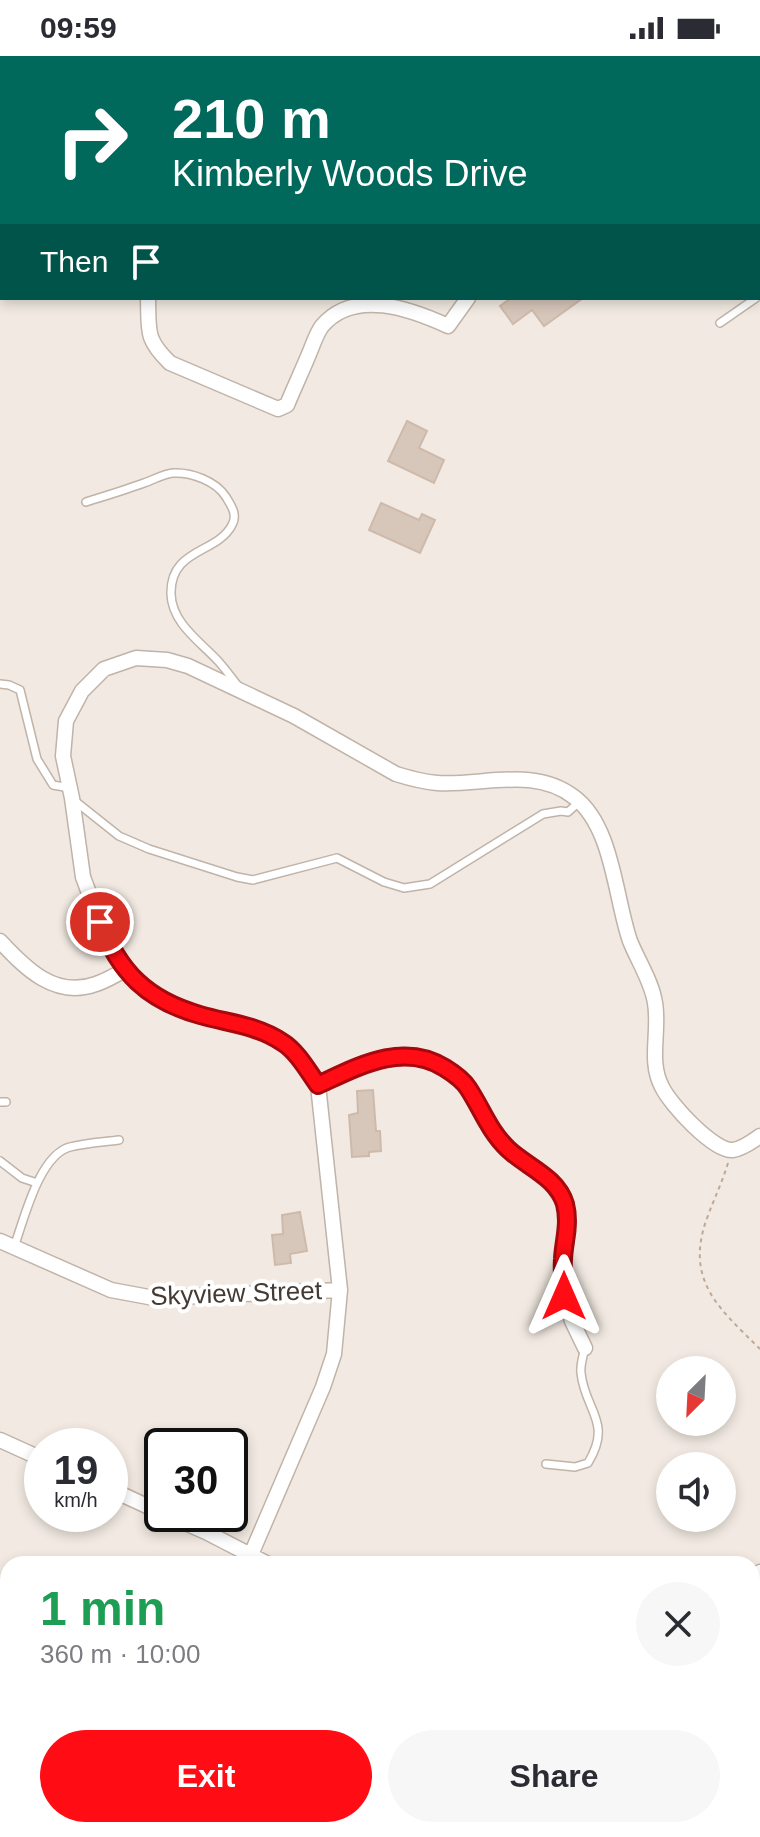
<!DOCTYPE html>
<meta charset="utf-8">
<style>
:root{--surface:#fff;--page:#f7f7f7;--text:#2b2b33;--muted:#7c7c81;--accent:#ff0c14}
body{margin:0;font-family:Helvetica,sans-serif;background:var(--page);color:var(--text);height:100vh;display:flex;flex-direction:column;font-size:30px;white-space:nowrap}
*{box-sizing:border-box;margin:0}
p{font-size:26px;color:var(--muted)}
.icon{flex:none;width:44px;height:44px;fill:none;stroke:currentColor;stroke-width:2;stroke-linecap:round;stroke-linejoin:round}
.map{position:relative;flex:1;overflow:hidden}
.drawer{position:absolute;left:0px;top:1500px;width:760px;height:282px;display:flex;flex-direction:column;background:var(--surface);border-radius:24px 24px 0 0;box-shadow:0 4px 12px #0003}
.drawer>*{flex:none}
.guide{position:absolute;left:0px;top:0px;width:760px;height:244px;box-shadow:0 4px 12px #0003;background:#00695c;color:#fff;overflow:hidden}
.needle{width:52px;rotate:204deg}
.controls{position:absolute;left:656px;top:1300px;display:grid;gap:16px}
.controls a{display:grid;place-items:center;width:80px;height:80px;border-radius:50%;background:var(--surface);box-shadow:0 4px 12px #0003;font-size:40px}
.speed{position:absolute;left:24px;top:1372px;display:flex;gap:16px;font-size:40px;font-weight:700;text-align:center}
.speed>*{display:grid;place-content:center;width:104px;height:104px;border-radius:50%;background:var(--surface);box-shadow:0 4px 12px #0003;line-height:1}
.speed small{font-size:20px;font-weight:400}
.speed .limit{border:4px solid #111;border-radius:12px;background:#fff;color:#111}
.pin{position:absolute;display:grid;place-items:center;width:68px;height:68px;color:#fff;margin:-34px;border:4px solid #fff;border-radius:50%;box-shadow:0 2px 8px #0007}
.me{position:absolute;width:88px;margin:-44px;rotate:0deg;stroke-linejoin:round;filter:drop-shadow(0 0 6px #0008)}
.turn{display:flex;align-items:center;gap:28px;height:168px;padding:0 40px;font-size:36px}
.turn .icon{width:104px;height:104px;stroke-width:2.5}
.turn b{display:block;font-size:56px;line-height:68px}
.then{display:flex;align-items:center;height:76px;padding:0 40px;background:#0003;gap:16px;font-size:30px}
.round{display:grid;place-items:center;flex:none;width:84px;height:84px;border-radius:42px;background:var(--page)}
.overview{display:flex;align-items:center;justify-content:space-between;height:136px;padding:0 40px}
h1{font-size:48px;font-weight:600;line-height:60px;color:#1e9e55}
.cta{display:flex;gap:16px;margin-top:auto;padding:16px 40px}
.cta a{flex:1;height:92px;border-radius:48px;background:var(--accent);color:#fff;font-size:32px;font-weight:600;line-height:92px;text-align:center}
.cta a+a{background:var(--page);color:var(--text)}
.status{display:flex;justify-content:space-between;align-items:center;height:56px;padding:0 40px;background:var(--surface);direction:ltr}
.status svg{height:22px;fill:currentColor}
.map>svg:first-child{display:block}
</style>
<div class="status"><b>09:59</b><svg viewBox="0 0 49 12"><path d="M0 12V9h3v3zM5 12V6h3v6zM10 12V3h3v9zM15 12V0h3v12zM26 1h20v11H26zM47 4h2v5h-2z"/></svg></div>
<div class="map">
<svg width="760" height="1781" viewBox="0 0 760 1781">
<rect width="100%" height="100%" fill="#f2eae2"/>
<!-- building -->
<path fill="#d7c6ba" stroke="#cebaab" stroke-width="2" d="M511 242H583L544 270 532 254 513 268 500 250Z
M407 365 427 375 419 392 444 404 434 427 388 405Z
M381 447 419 464 422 458 435 464 420 497 369 474Z
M373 1034 376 1075H380L381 1095 369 1096V1100L352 1101 349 1059 358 1057 357 1035Z
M300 1156 307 1195 290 1198 291 1207 275 1209 272 1179 283 1178 282 1159Z"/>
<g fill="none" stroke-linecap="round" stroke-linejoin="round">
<!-- lane casing -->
<g stroke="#c0b3a8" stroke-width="10">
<path id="lane" d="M29 0 36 2
M716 0 720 2
M458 2 459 0
M545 2 546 0
M758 41 760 45
M720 267 756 242
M86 446C105 440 125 434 144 427 153 424 163 418 173 417 191 416 216 425 226 441 231 449 238 459 232 469 217 498 170 492 171 538 172 568 201 586 219 606 226 614 232 622 238 630
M0 628 9 629 20 634 37 703 53 729 70 732
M75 745 119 780 149 793 237 821 253 824 337 802 384 826 404 832 430 828 543 758 561 755 568 756 580 745
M0 1046H6
M0 1105 22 1122 37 1127
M14 1191C24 1164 39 1099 70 1091 85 1087 103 1086 119 1084
M546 1408 575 1411 588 1407C613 1366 585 1355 581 1317 580 1309 583 1300 585 1292
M752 1751 760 1729
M752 1768 759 1781"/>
</g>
<!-- street casing -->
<g stroke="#c0b3a8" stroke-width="17">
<path id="street" d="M650 2 651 0
M148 242C149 275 145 283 170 307L278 353 287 349C294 332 302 315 309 298 313 289 316 278 322 270 354 232 411 253 448 270L468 242
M0 885C25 912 55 943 96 928 106 925 115 919 125 914
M318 1029 371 1005 402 999 435 1006 449 1014 466 1030 485 1065 508 1094 548 1123 564 1146 568 1176 563 1202 564 1240 572 1265 585 1292
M0 1185 111 1234 154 1242 340 1234
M0 1384 42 1403
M110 1433 162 1457
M165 1458 206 1476 268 1508
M247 1508 323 1331 334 1298 340 1234 318 1029 305 1011 284 986 251 972 199 959 173 949 148 936 125 914 108 888 83 821 72 742 63 700 66 665 82 635 104 613 136 602 167 604 188 610 294 660 396 718C409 722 423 726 437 727 483 730 534 710 574 741 613 770 615 842 630 885 638 905 652 926 655 947 660 975 648 1005 662 1031 670 1048 714 1096 733 1094 742 1093 753 1085 760 1080
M752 1527 760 1516
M0 1579 8 1582
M752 1617 760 1618
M0 1747 8 1750
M60 1774 76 1781
M124 1781 127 1774
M522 1781 528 1774"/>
</g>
<!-- path -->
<path stroke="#bfa996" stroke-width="2" stroke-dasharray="4 4" stroke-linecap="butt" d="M728 1107C722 1127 713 1145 706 1165 685 1226 721 1254 760 1293"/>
<!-- lane -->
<use href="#lane" stroke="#fff" stroke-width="7"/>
<!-- street -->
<use href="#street" stroke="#fff" stroke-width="14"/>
</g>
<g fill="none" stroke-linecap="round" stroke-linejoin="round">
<!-- route casing -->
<g stroke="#a6080d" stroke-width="20">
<path id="route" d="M100 866C119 916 147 944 200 959 227 967 257 969 282 986 297 995 308 1015 318 1029 357 1011 403 985 445 1012 453 1017 463 1024 468 1032 482 1053 489 1075 508 1093 527 1111 557 1121 565 1148 570 1168 564 1184 563 1203 562 1215 564 1228 564 1240"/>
</g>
<!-- route -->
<use href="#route" stroke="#ff0c14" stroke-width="14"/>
</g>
<g text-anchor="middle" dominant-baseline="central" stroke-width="8" stroke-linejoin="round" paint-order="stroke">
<!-- street labels -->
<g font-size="26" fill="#433a33" stroke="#fff">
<text transform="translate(236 1237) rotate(-2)">Skyview Street</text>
</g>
</g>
</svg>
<div class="controls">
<a><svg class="needle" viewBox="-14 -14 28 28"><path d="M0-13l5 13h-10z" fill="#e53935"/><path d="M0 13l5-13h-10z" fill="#7c7c81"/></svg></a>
<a><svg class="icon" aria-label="sound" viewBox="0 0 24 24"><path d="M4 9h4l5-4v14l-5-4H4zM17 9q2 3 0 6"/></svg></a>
</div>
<div class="speed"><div>19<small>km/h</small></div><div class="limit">30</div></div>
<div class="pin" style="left:100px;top:866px;background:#d93025"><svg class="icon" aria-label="arrive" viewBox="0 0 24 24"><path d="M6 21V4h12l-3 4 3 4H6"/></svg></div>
<svg class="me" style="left:564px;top:1240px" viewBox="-20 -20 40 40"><path d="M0-17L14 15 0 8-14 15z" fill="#ff0c14" stroke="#fff" stroke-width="4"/></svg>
<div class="guide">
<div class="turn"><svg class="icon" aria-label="right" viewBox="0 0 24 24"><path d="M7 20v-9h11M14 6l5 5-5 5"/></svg><div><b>210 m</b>Kimberly Woods Drive</div></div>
<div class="then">Then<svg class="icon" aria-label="arrive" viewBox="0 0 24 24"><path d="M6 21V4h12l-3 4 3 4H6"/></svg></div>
</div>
<section class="drawer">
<div class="overview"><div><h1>1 min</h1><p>360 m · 10:00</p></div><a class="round"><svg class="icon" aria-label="close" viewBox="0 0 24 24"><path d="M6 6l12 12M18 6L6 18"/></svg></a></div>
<div class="cta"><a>Exit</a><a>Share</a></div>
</section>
</div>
